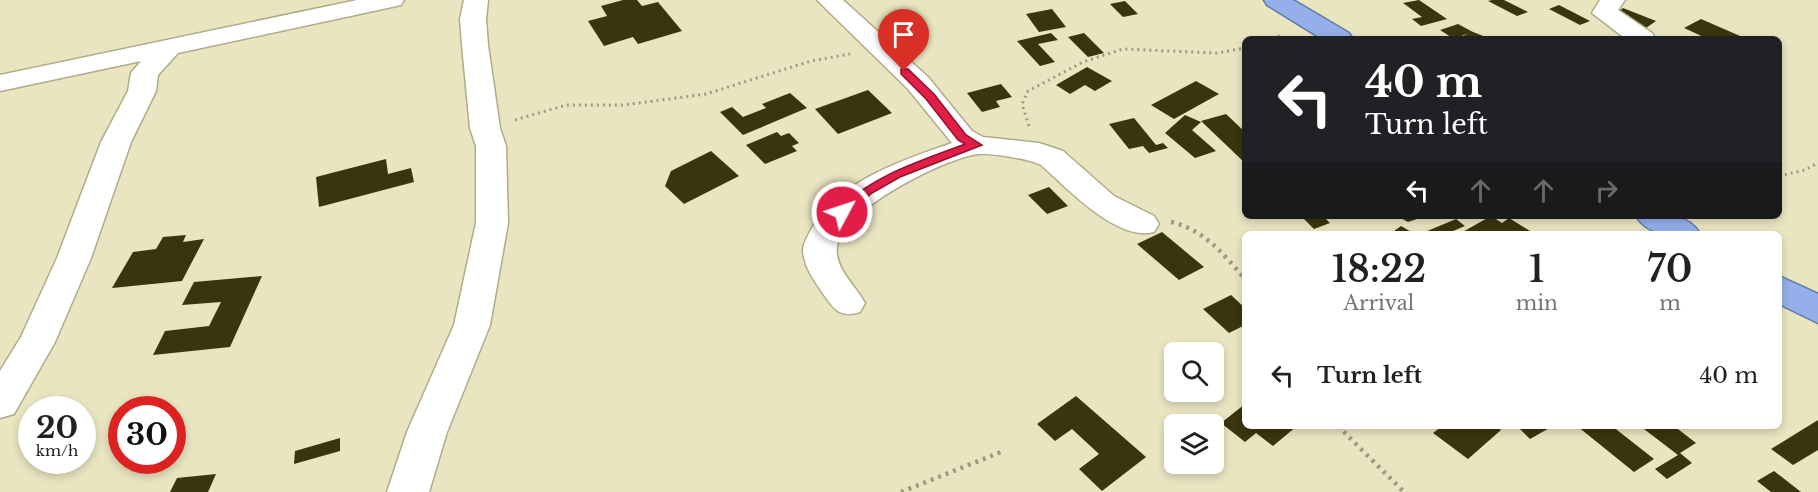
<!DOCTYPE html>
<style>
:root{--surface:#fff;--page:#f2f2f2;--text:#202124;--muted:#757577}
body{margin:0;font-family:"Libre Baskerville",serif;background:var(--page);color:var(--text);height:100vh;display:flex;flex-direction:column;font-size:22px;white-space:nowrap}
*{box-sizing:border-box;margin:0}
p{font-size:20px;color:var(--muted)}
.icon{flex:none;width:33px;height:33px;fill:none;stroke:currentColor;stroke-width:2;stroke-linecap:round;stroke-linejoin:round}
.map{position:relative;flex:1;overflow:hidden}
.side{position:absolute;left:1242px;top:231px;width:540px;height:198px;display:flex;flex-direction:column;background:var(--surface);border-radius:9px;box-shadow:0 3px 9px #0003}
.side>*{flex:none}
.hud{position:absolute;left:1242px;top:36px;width:540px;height:183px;border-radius:9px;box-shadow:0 3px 9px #0003;background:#202124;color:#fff;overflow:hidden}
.tools{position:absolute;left:1164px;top:342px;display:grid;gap:12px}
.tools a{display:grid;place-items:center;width:60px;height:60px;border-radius:9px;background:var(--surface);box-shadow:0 3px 9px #0003;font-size:30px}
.speed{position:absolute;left:18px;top:396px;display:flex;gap:12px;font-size:30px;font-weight:700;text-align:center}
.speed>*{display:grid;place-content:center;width:78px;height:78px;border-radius:50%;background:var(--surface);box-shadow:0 3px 9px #0003;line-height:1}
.speed small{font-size:15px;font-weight:400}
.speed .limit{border:9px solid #d22;background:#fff;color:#111}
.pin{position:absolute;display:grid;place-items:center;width:51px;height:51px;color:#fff;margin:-62px -26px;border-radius:50% 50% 50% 0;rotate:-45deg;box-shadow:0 0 6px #0007}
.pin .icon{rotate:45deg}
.me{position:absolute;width:66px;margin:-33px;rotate:50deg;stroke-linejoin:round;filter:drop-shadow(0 0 4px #0008)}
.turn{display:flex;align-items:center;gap:21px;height:126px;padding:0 24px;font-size:27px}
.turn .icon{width:78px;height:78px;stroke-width:2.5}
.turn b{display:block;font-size:42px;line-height:51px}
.lanes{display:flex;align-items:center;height:57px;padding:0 24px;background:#0003;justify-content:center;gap:30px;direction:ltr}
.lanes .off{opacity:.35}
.eta{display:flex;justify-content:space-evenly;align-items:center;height:102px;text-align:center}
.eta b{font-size:36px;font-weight:600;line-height:42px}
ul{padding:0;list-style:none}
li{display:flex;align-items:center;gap:18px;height:84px;padding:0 24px}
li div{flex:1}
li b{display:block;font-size:22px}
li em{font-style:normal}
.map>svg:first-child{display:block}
</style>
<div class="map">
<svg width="1818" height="492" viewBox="0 0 1818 492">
<rect width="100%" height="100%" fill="#e9e5c1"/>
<!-- building -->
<path fill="#3a350d" d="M623 0H637L642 6 658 2 682 31 638 44 633 37 604 46 588 21 607 16 601 6Z
M1419 0 1447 19 1421 26 1412 19 1422 17 1403 3Z
M1492 0H1504L1528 12 1517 16 1488 1Z
M1125 1 1138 14 1123 17 1110 4Z
M1559 5 1590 21 1580 25 1549 9Z
M1623 8 1656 21 1646 28 1613 15Z
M1052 9 1066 27 1039 32 1026 14Z
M1701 19 1747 39H1708L1684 28Z
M1458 24 1473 32 1491 39H1469L1463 36 1469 33 1454 39 1440 30Z
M1051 33 1058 40 1038 44 1055 62 1040 66 1017 41Z
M1084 33 1104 53 1088 57 1068 37Z
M1087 67 1112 81 1095 91 1085 85 1070 94 1056 85Z
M1196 81 1219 94 1174 119 1151 105Z
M1001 84 1012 97 996 101 1000 107 982 112 967 93Z
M868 90 892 113 838 134 815 109Z
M790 93 807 108 743 135 720 112 732 107 743 117 766 108 762 104Z
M1226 114 1245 132V163L1201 121Z
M1185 115 1201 122 1192 130 1216 151 1195 158 1165 133Z
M1134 118 1156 145 1163 143 1168 148 1149 153 1143 146 1129 149 1109 124Z
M777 132 781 136 789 133 799 143 792 146 797 151 765 164 746 145Z
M711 151 739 176 684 204 665 186 671 171Z
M386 159 388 174 411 168 414 182 319 207 316 177Z
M1049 187 1068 206 1047 214 1028 195Z
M1301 216H1323L1330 223 1314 229Z
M1397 216H1416L1417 219 1408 222Z
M1491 216 1502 223 1509 218 1535 234H1459Z
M1456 219 1465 226 1446 234H1420Z
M1401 226 1415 234H1390Z
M1162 232 1204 267 1179 280 1137 244Z
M186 235 183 242 204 239 182 281 112 288 133 252 156 249 163 237Z
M262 276 230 347 153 355 165 331 209 326 221 302 182 305 194 282Z
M1231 295 1245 308V325L1229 333 1203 309Z
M1076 396 1146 457 1102 491 1079 469 1099 454 1072 429 1055 441 1037 424Z
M1245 404V426H1297L1273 446 1256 433 1245 442 1221 423Z
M1818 420V450L1793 465 1771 449Z
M1442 426H1496L1501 430 1468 459 1433 433Z
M1517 426H1553L1530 439Z
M1577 426H1612L1654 459 1634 472Z
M1640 426H1674L1696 443 1680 453 1692 463 1667 479 1655 469 1678 455Z
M340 438V451L294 464 295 451Z
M1774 471 1801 492H1771L1757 481Z
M216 474 208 492H170L177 478Z"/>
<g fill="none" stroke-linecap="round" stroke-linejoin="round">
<!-- minor casing -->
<g stroke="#afac8a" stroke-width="3">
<path id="minor" d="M357 0H404L401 5 392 7 178 53 158 75 156 91 131 142 91 258 55 342 14 414 0 418V371L21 337 57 258 101 142 128 91 131 73 141 61 0 91V75Z
M464 0H488L486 19 488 45 500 128 506 146 508 223 490 325 447 432 429 492H387L407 432 454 325 476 223V146L470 128 462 45 460 19Z
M817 0H843L928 77 972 131 983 137 1039 143 1063 151 1114 196 1154 216 1159 224 1154 232C1117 242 1067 188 1041 165 1029 159 993 153 978 154 945 158 841 210 837 247 834 268 856 286 865 303L860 312C841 318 835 311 824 295 815 282 803 266 803 249 804 242 808 235 812 228 842 179 901 161 952 143L908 89Z
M1600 0H1625L1618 10 1652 33 1656 39H1626L1592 13Z"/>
</g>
<!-- trunk casing -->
<g stroke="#647aa5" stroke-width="3">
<path id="trunk" d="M1264 0H1293L1349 33 1353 39H1322L1267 5Z
M1636 216C1659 216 1687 211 1700 234 1677 234 1650 239 1636 216Z
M1779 276 1818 294V323L1779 304Z"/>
</g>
<!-- path-far1 -->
<path stroke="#9d9a80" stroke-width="3" stroke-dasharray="2 4" stroke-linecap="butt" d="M1266 39 1283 35
M515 120 566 105H624L706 94 811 61 850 54
M1029 126 1022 104 1028 91 1083 62 1123 49 1217 53 1245 48
M1779 176 1805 170 1818 163"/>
<!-- path -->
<path stroke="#9d9a80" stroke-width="4.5" stroke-dasharray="3 5" stroke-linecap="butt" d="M1171 222C1204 229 1224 255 1245 279
M1338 426 1404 492
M901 492 1001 452"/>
<!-- minor -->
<use href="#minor" fill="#fff" fill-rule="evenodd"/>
<!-- trunk -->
<use href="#trunk" fill="#94afea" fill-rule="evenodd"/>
</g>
<!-- route -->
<path fill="#e11d48" stroke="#92132f" stroke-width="1.5" d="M901 69H908L934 94 966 135 982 145 900 177 872 193 846 215H837V209C879 173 915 163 965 144L958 140 926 99 901 74Z"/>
</svg>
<div class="tools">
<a><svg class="icon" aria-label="search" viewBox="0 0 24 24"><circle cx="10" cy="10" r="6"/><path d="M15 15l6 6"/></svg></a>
<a><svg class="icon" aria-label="layers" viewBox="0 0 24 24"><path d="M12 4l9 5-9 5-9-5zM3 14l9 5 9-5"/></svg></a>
</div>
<div class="speed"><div>20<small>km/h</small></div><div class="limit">30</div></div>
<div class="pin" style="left:904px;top:71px;background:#d93025"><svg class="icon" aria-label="arrive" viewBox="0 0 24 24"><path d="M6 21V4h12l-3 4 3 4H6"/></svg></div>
<svg class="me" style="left:842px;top:212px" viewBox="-20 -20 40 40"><circle r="17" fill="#e11d48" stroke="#fff" stroke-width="3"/><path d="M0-11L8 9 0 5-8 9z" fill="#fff"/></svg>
<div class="hud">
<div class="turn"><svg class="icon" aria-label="left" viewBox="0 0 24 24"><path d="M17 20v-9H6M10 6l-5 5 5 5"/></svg><div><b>40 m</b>Turn left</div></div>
<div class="lanes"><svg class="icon" aria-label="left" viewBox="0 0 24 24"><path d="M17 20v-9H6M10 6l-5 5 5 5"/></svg><svg class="icon off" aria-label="ahead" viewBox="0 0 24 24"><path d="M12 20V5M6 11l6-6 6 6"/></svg><svg class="icon off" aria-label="ahead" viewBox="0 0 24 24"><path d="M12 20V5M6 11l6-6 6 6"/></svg><svg class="icon off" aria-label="right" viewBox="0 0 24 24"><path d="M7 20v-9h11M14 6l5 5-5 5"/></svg></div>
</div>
<section class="side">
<div class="eta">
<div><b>18:22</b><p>Arrival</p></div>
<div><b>1</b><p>min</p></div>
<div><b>70</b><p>m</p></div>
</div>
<ul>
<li><svg class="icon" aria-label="left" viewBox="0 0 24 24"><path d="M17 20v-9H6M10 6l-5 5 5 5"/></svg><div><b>Turn left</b></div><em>40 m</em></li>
</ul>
</section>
</div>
